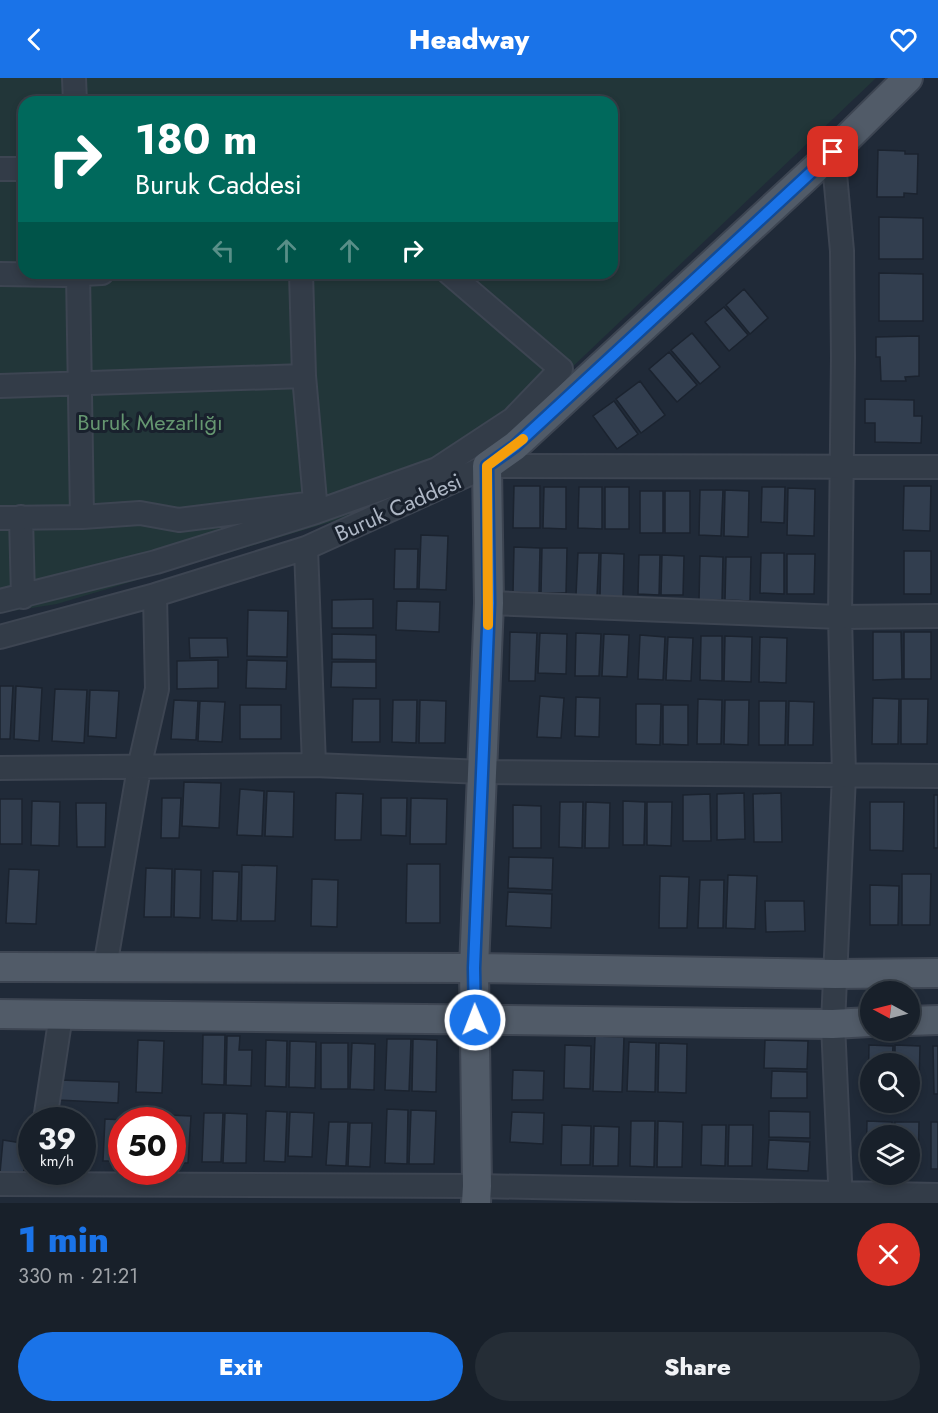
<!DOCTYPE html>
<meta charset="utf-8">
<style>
:root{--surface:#18202a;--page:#252d36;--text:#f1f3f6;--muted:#9fa3a8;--line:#363e47;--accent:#1a73e8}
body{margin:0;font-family:Jost,sans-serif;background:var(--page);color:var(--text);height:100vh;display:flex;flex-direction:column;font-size:22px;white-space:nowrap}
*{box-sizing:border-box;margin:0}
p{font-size:20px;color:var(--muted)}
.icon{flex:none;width:33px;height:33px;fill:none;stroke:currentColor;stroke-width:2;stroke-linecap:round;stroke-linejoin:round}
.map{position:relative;height:1125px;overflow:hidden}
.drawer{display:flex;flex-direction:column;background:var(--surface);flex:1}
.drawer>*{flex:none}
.banner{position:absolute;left:18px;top:18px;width:600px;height:183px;border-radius:18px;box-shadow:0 3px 9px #0003,0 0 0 2px var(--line);background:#00695c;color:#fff;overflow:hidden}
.needle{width:39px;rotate:277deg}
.tools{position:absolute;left:860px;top:903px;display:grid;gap:12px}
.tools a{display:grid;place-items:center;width:60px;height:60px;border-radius:50%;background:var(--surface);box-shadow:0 3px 9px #0003,0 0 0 2px var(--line);font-size:30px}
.speed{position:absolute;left:18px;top:1029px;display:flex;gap:12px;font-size:30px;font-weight:700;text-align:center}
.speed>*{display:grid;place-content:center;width:78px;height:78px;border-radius:50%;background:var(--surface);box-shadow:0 3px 9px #0003,0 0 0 2px var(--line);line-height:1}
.speed small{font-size:15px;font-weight:400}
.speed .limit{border:9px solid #d22;background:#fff;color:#111}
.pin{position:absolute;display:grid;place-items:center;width:51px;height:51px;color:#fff;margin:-26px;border-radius:12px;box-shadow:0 3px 9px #0006}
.me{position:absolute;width:66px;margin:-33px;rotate:359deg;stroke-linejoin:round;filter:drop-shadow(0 0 4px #0008)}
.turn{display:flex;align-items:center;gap:21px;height:126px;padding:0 18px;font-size:27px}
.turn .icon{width:78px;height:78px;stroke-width:2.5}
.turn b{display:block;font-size:42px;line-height:51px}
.lanes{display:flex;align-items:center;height:57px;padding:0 18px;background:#0003;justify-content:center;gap:30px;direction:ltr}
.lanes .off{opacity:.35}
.round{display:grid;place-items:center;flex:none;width:63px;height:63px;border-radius:32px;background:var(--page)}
.head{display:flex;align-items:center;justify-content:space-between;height:102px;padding:0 18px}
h1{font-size:36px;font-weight:800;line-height:45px;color:var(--accent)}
.primary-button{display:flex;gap:12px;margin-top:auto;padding:12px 18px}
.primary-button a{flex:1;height:69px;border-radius:36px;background:var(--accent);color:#fff;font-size:24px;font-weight:800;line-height:69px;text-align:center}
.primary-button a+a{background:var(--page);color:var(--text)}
header{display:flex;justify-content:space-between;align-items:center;height:78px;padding:0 18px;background:var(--accent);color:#fff;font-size:27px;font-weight:800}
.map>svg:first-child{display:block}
</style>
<header><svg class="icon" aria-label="back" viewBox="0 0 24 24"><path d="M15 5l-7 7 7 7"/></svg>Headway<svg class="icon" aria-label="heart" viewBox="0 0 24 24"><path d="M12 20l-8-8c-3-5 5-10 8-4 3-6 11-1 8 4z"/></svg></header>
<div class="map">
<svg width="938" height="1125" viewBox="0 0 938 1125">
<rect width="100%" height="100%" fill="#202a38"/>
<!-- green -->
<path fill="#223639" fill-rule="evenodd" d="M0 0H876L483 374 391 426 57 526 0 535ZM24 24H612V195H24Z"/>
<!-- building -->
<path fill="#323e4f" stroke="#1b232f" stroke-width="1.5" d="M878 72 905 73V76H918L917 116 904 115V119H877Z
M879 139 923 140V181H879Z
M879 195 923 196V243H879Z
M744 211 768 240 750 256 726 227Z
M724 229 748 257 729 273 705 244Z
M692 255 720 289 700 306 671 272Z
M919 258V298L905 299 906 303H881L880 279H876V259Z
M669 274 697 307 677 324 649 291Z
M640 303 665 337 641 355 616 321Z
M865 321 914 322V338H922L921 365 875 364V345H865Z
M614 323 638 356 617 371 593 338Z
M514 408H540V450H513Z
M904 408H931L930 453 903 452Z
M544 409H566V451L543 450Z
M579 409H602V451L578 450Z
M605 409H629V451H605Z
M762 409H785L784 445 761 444Z
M788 410 815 411 814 458 787 457Z
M700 412H723L721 458 699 457Z
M725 412 749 413 748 459 724 458Z
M640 413H663V455H640Z
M665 413H690V455H665Z
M421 457 448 458 446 512 419 511Z
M514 469 540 470 539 515 513 514Z
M542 470H567L566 515H541Z
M395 471H418L417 511H394Z
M904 473H931V516H904Z
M578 475H599L597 518 576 517Z
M601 475 624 476 623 519 600 518Z
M761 475H784V516L760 515Z
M787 476H815L814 516H787Z
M639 477H660L659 517 638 516Z
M662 477 684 478 683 517H661Z
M700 478 723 479 722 522H699Z
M726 479H751L750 523 725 522Z
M373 521V550H332V522Z
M397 523 440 524 439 554 396 552Z
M248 532 288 533 287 579 247 578Z
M510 554 537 555 535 603H509Z
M873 554H901L902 601 873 602Z
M904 554H931V601H904Z
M540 555 567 556 566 596 538 595Z
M576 555 601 556 599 598H575Z
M332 556 376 557V582L332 581Z
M604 556 629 557 627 599 602 598Z
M640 557 665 559 663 602 638 601Z
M701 558H722V603L700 602Z
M725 558 752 559 751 604 724 603Z
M668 559 693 560 691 603 666 602Z
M760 559 787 560 786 605 759 604Z
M189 560H227L228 579 190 580Z
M218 582V610L177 611V583Z
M247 582 287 583 286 611 246 610Z
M332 584H376V610L331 609Z
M0 608H13L10 661H0Z
M16 608 42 610 39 663 14 661Z
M55 611 87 612 84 665 52 663Z
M90 612 119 613 116 660 88 658Z
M540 618 564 620 561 660 537 659Z
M576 619 600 620 599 659 575 658Z
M873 620 899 621 898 666H872Z
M353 621H380V664H352Z
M698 621 722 622 721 666H697Z
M901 621H928L927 666H901Z
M174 622 198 623 196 662 171 661Z
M393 622H417L416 665 392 664Z
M420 622 446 623 445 665H419Z
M725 622H749L748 667 724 666Z
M200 623 225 624 222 664 198 663Z
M759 623H786L785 667H759Z
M789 623 814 624 813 667H788Z
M636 626H661L660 667 636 666Z
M240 627H281V661H240Z
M663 627H688V667L663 666Z
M184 704 221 705 219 750 182 748Z
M240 711 264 713 262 758 237 757Z
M267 713 294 714 293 759 265 758Z
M336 715 363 716 361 762H335Z
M744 715 745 761 717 762V716Z
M781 715 782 764H754L753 716Z
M710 716 711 763H683V717Z
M934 717H938V770H934Z
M162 720H181L179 760H161Z
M381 720H407L406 758 381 757Z
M411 720 447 721 446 766H410Z
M0 721H22V766H0Z
M32 723 60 724 59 768 31 767Z
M623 723 645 724 644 767H623Z
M560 724H583L582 770 559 769Z
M586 724 610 725 609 770H585Z
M647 724H672L671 768 647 767Z
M870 724H904L903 773 870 772Z
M76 725H106L105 769H77Z
M513 727 541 728V770H513Z
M509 779 553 780 552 812 508 810Z
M407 786H440V845H406Z
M242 787 277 788 275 843H241Z
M146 790 172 791 171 839H144Z
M9 791 39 792 36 846 6 845Z
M175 791 201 792 200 840 174 839Z
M213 793 239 794 237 843 212 842Z
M902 796H931L930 847H902Z
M728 797 757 798 755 851 726 850Z
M660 798 689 799 687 850H659Z
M312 801 338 802 337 849 311 848Z
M700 802H724L723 850H698Z
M870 807 899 808 898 847H870Z
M508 814 552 816 551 850 506 848Z
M765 823H804L805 853 766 854Z
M203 957H225L224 1007 202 1006Z
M227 958H240L239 972H252L251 1008 226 1007Z
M595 958 624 959 622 1014 593 1013Z
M387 961H411L409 1013 385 1012Z
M413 961 437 962 436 1014 412 1013Z
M138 962 164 963 162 1015 136 1014Z
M266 962 287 963 286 1009 265 1008Z
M765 962 808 963 807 991 764 990Z
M290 963 316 964 315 1010 289 1009Z
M629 964 656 965 655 1014 627 1013Z
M321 965H348V1011H321Z
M352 965 375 966 374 1012 350 1011Z
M659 965 687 966 686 1015 658 1014Z
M565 967 591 968 590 1011 564 1010Z
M869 967 893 968 892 986H870V1021H868Z
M895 967 920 968 919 1007H909V986H895Z
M933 968H938V1016H934Z
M513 992 544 993 543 1022H512Z
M772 993 807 994V1020H771Z
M59 1002 119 1004 118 1025 58 1022Z
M387 1031 408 1032 407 1086 385 1085Z
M411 1032 436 1033 434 1086H409Z
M266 1033 287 1034 285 1084 264 1083Z
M769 1033 810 1034V1060L769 1059Z
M290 1034 314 1035 312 1079 288 1078Z
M512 1034 544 1035 543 1066 510 1064Z
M204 1035H223L221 1084H202Z
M225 1035 247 1036 246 1085H223Z
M143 1036 165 1037V1042H143Z
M168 1037 191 1038 188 1085H172V1042H167Z
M105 1041 124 1042H122V1083H103Z
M631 1043H655L654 1089 630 1088Z
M658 1043 683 1044 682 1089H657Z
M867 1043 892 1044 891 1058H870V1089H866Z
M329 1044H348L346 1088 326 1087Z
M895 1044H919L918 1090H909V1058H894Z
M931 1044H938V1091H931Z
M350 1045H372L370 1089 348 1088Z
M562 1047 591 1048 590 1087H561Z
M702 1047H726L725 1088 701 1087Z
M729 1047H753L752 1088H728Z
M594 1048 619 1049 618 1088H593Z
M3 1062 28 1066 23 1098 0 1095Z
M769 1062 810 1064 808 1093 767 1091Z"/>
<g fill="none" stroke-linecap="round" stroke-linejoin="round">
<!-- minor casing -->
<g stroke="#3d4552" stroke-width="26">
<path id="minor" d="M74 0 75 24
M833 74 842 173 843 280 840 539 844 697 833 946 841 1125
M0 91H24
M78 195 82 439
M301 195 304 298 316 434
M0 196 64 197 102 195
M0 308 304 298
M21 439 23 519
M0 440 82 439 140 435 179 442 307 426
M306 470 314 687
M0 523 156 484 316 434 437 391 513 341 561 291 449 195
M489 525 840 539 938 538
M0 559 155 517 306 470 487 388 938 389
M0 690 314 687 483 694 938 698
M105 889 139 690 157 611 155 517
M45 1042 61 937
M0 1106 477 1108 938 1117"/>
</g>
<!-- major casing -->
<g stroke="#3d4552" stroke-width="32">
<path id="major" d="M0 889 474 890 835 896 938 895
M0 936 833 946 870 944
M909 943 938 942
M476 1125 477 1108 474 890 489 525 487 388 515 368 833 74 908 0"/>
</g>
<!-- minor -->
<use href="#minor" stroke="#333c48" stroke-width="22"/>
<!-- major -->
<use href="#major" stroke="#515b68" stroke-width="28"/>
</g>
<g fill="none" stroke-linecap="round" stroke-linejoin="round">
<!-- route casing -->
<g stroke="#114b97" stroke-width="15">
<path id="route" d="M475 942 474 890 489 525 487 388 515 368 833 74"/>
</g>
<!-- route -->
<use href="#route" stroke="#1a73e8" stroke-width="10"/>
<!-- slow -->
<path stroke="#f59e0b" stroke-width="10" d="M488 547 487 388 523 361"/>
</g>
<g text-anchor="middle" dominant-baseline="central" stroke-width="6" stroke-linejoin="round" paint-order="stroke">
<!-- park labels -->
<g font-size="22" fill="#659670" stroke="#19212d">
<text x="150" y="344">Buruk Mezarlığı</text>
</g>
<!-- street labels -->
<g font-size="22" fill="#aeb7c5" stroke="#19212d">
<text transform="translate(398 429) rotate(-24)">Buruk Caddesi</text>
</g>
</g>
</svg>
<div class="tools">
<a><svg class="needle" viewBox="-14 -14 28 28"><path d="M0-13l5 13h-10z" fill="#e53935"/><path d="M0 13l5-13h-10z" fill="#9fa3a8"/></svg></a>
<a><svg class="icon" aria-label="search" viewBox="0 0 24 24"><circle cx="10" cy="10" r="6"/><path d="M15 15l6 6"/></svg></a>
<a><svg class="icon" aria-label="layers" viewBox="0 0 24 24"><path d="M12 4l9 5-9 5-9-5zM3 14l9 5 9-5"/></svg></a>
</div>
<div class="speed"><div>39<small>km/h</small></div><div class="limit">50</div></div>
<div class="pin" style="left:833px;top:74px;background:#d93025"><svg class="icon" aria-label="arrive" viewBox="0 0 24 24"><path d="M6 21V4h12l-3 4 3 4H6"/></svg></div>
<svg class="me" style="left:475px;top:942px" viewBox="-20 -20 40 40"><circle r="17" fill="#1a73e8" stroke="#fff" stroke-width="3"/><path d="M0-11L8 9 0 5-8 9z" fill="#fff"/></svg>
<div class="banner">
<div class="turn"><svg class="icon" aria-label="right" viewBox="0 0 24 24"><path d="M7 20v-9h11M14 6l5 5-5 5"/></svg><div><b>180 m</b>Buruk Caddesi</div></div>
<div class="lanes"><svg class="icon off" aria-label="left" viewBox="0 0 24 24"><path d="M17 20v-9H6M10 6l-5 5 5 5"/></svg><svg class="icon off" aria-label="ahead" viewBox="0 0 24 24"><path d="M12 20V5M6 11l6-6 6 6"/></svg><svg class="icon off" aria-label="ahead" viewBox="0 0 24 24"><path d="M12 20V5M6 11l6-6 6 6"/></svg><svg class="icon" aria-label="right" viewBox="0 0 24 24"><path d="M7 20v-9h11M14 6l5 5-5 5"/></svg></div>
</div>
</div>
<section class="drawer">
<div class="head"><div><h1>1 min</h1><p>330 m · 21:21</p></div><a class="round" style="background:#d93025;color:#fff"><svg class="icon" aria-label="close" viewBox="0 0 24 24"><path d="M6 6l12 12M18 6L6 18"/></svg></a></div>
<div class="primary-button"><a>Exit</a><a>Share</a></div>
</section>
